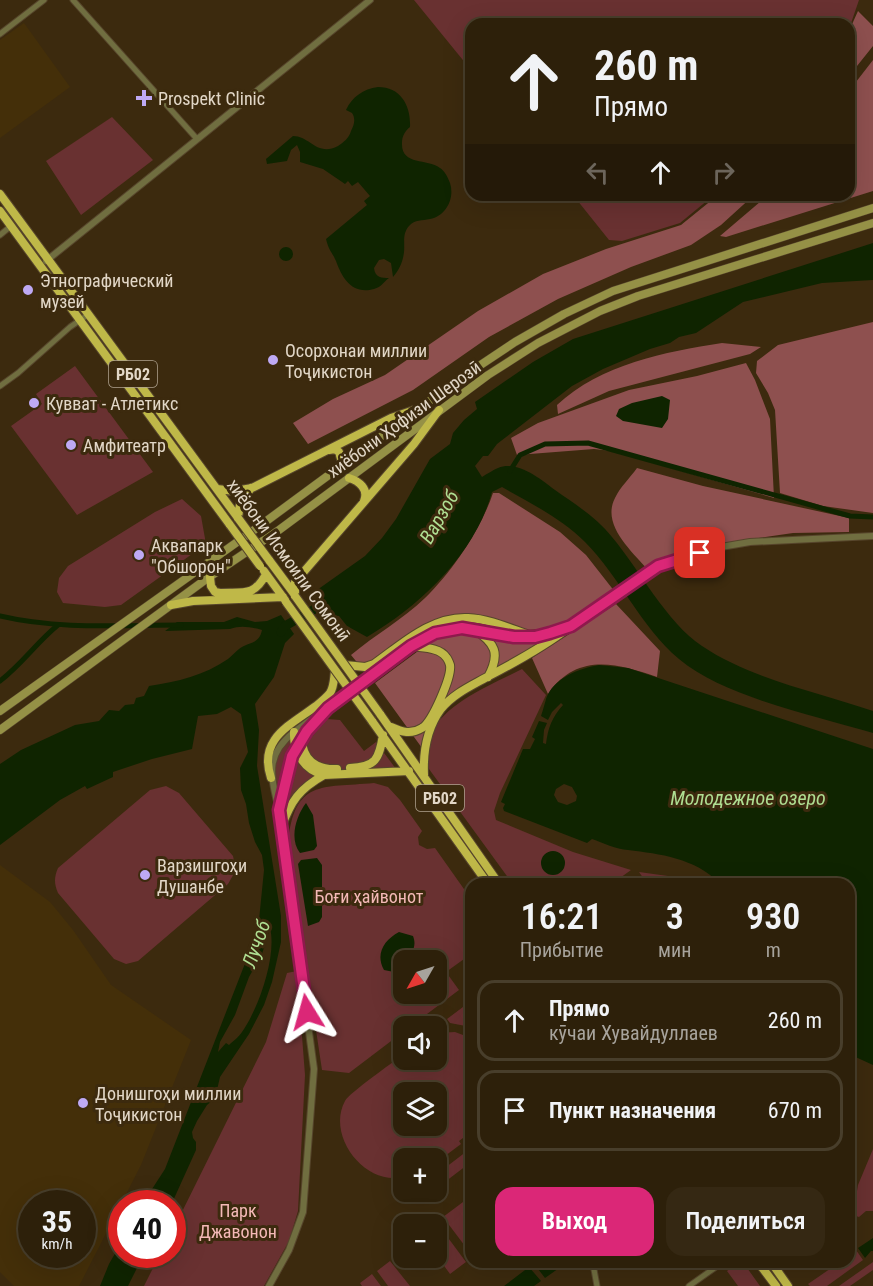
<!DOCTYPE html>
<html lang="ru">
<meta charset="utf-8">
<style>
:root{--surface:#2d200a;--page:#352813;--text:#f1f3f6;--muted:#a7a39c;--line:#483e2b;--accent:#db2777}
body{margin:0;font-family:"Roboto Condensed",sans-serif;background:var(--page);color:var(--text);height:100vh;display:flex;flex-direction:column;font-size:22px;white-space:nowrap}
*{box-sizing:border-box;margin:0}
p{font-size:20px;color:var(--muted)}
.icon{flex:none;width:33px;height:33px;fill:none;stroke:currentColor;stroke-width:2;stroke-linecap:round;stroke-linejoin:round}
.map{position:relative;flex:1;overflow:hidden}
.panel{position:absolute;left:465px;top:878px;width:390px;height:390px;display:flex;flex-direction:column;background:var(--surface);border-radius:18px;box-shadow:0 6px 24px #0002,0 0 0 2px var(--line)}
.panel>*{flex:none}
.guide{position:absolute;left:465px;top:18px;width:390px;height:183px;border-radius:18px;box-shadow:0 6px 24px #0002,0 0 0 2px var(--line);background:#2d200a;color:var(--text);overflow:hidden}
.needle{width:39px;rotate:231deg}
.tools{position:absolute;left:393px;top:950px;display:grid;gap:12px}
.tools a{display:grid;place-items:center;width:54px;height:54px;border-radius:12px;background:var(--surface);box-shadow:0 6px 24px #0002,0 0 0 2px var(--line);font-size:30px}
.speed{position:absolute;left:18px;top:1190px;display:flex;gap:12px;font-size:30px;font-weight:700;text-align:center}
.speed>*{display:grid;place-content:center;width:78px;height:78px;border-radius:50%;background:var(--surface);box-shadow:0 6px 24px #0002,0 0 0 2px var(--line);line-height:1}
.speed small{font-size:15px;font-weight:400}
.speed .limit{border:9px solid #d22;background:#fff;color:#111}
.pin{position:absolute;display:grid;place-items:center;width:51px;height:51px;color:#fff;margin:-26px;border-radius:12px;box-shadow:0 3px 9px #0006}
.me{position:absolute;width:66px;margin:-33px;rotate:352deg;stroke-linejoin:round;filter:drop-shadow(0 0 4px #0008)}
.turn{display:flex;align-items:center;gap:21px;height:126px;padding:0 30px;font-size:27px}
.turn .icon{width:78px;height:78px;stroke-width:2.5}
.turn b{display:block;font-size:42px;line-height:51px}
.lanes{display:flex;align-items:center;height:57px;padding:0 30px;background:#0003;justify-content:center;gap:30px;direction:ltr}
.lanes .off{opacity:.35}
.eta{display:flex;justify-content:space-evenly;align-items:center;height:102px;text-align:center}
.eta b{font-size:36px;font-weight:600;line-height:42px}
.primary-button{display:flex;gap:12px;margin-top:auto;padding:12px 30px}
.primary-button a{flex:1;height:69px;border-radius:18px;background:var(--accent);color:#fff;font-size:24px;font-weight:600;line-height:69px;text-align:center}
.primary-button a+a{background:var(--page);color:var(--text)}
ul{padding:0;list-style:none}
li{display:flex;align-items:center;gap:18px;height:81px;margin:0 12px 9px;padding:0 18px;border:3px solid var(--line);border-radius:18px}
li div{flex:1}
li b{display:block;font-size:22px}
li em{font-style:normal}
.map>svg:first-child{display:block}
</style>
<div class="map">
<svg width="873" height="1286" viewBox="0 0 873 1286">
<rect width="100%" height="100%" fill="#3c2a0e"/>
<!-- built -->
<path fill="#442f09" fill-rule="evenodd" d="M24 23 70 87 0 138V40Z
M0 865 50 902 73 930 111 985 191 1040 141 1165 79 1286H14L0 1272ZM32 1203H82V1254H32Z"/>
<!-- green -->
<path fill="#693131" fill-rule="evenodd" d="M414 0H859L849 29V24H471V70Z
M112 117 153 160 81 215 46 161Z
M573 195H714L680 223 622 241 609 240Z
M75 366 153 472 77 515 11 426 42 404 36 394Z
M182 499 201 516 206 544 121 605 105 607 63 603 57 592 59 578 68 566 155 512Z
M522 669 546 695 500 793 494 811 496 820 573 852 631 870 613 883H512L421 758C424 751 426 743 429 736 447 701 490 686 522 669Z
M327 719 340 720 364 751 376 742 396 769 323 771 301 746 311 731Z
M292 738V751L285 770 279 798C274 769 270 760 292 738Z
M296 754 317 775 284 816 285 791Z
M374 783 388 787 400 800 422 831 418 837 419 845 427 849 435 848 471 899V954L446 972 459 990 411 1026H404L403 1032 349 1073 322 1070 288 844C294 779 321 788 374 783ZM404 960H436V993H404Z
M166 786 179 793 233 856 236 870 228 884 138 961 126 964 114 959 58 893C54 884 54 877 58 868L150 790Z
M639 872 668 876 686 883H645L646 882Z
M297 971 305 1075 298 1211 289 1241 264 1286H144L160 1254H172L173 1230 266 1042 287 973Z
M471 1001V1027L450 1023 447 1019Z
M455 1032 471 1038V1132L459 1141 461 1144 437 1162 436 1158H404L403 1177C365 1186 326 1136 345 1101 350 1092 393 1063 403 1054L404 1059H436L437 1033ZM404 1092H436V1125H404Z
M471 1148V1162L437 1188V1174Z
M873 1149V1211H866L859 1217 853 1215 858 1185Z
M471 1196V1254L443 1217Z
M443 1231 466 1262 450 1274 437 1256V1235Z
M856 1250 863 1260 827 1286H810L808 1284 840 1262H849V1255Z
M390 1261 410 1286H388L377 1271Z
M873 1262V1270L850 1286H839Z
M736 1264 745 1265 760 1286H738L727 1271Z
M372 1274 381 1286H362L360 1283Z"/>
<!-- forest -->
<path fill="#8e504f" d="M858 11 873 26V46L849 76V31Z
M873 60V191L726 237 720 236 768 195H849V91Z
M718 195H754L721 225 691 245 631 267 558 299 489 337 413 390 308 444 293 423 333 399 385 375 478 311 543 274 606 249 681 225Z
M873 322V513L823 506 780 493 775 410 768 393 756 373 757 361 778 345Z
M722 343 761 347 750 354 609 391 558 414 557 405C601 364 665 352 722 343Z
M746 363 755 380 770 419 774 498 612 451 594 449 517 455 511 438 538 423 629 390 697 376Z
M637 468 703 486 849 518V532L793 533 745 540 648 570C632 551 601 525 615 498 620 487 630 478 637 468Z
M493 493H499L560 532 586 555 615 592 562 628 525 630 490 622H438L374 664 360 666 351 655C375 635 403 619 425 598 452 572 481 529 493 493Z
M616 604 660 651 657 677C617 663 577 652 548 694L532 658Z
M456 632C489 630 515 648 545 641L453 696 422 748 375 683 433 640Z"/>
<!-- water -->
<path fill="#0f2400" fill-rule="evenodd" d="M378 87C401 87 411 106 410 127 405 131 402 136 402 143 401 166 427 158 440 168 445 171 448 178 450 183 455 198 446 216 430 219 422 221 415 219 409 226 402 234 405 243 404 252 403 262 399 270 393 277L391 263 384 259 379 260 374 268C375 278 382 278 389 278 383 282 382 287 374 289 352 295 342 278 336 261 332 252 329 251 326 239L367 205 364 201 370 196 358 182 352 186 348 181 345 184 323 169 300 162V152L297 145 291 150 287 161 267 164 266 159 293 136C310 136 317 157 338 146 344 142 349 138 351 131 354 125 356 119 352 113L346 110C352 97 363 89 378 87Z
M873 243V280L822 283 743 302 696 333 679 337 670 343 650 349 603 369 572 386 497 444 488 456H483L475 466 482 477C487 474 493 470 498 468 518 460 540 479 555 490 575 504 597 518 612 537 639 569 667 623 702 646 751 679 818 692 873 711V733C816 716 724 697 679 659 640 626 620 577 585 542 561 518 530 503 502 487L492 492C475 554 421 605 367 637L347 626 339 616 331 615 326 619 310 595 365 556 382 538 396 519 430 459 450 444 453 433 464 420 477 409 475 402 533 362 573 339Z
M279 254a7 7 0 1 1 14 0a7 7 0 1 1-14 0Z
M662 396 670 400 668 419 662 428 623 421 616 416 619 409 632 403Z
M281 615 294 634 285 643 274 677 255 704 259 730 257 766 281 916V942L272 982 264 1005 249 1034 220 1077 217 1090 213 1100 207 1105 197 1121 192 1132 193 1138 196 1142V1150L172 1203H143L165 1169 258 930 264 870 262 855 255 842 249 823 246 804 241 790 240 768 248 752 241 714 231 707 217 714 198 716 192 749 152 759 113 772V777L87 789 85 786 60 800 0 845V764L21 750 75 725 99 721 109 710 119 711 125 705 134 704 136 698 144 696 149 686C177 682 205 675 228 659 232 656 235 652 239 649 248 642 259 645 262 630 250 627 241 625 230 629L165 631 177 622H224L237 617 255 622 267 621ZM270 928C277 955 259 1008 242 1032 239 1037 233 1041 229 1045L226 1043 218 1052 220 1042 235 1015 249 977 262 954Z
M599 665 628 668 873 749V1065L849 1054V884L719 883C695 858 660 854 628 850 616 849 603 843 592 839L587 843 504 811 503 808 505 804 501 802 523 749H530L535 739 532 737 539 721 547 723 544 730 543 743 546 744C548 728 552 717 563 705L561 703 552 712 548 720 541 716C543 710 545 703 546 699 553 678 580 668 599 665ZM564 784 572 787 577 796 576 801 567 805 558 802 554 795 556 789Z
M306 803 313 815 317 846 314 850 300 853C289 839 296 816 306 803Z
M541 863a12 12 0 1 1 24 0a12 12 0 1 1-24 0Z
M317 858 322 865V917L319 922 308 926 298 864 301 860Z
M399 932 413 936C417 946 412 952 408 960H404L401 970 394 972 384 970C375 954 384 940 399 932Z
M873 1238V1251H871L865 1258 858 1248Z
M121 1243 122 1254H144L128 1286H100L109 1264Z
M540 1262H559L562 1266 545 1278 535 1265Z
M529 1267 541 1281 534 1286H504Z"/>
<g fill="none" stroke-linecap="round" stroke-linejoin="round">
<!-- canal -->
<path stroke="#0f2400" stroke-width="5" d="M510 471 520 455 545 444 588 443 850 516 873 517
M0 616C59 630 120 625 181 625
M0 681C22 664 37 642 58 625"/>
<!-- river -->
<path stroke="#0f2400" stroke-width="9" d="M281 632 285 626 327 602"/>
<!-- minor casing -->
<g stroke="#57462c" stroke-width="7">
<path id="minor" d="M73 0 197 139
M0 34 44 0
M0 235 11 226
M0 386 18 373 70 327 89 314
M593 1264 597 1286
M689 1286 723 1262"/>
</g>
<!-- tertiary casing -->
<g stroke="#57462c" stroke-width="8">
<path id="tertiary" d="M46 261 370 0
M280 806C287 766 293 748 321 717
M269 1286 289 1250 303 1212 314 1069 279 810C271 776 264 756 294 732L411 646 435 633 462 628 515 637H535L571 626 648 572 668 562 715 548 750 542 873 536"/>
</g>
<!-- secondary casing -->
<g stroke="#57462c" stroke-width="9">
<path id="secondary" d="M0 711 261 525 455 382 515 342 564 314 613 291 873 208
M0 730 205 580 279 530 488 375 538 343 600 311 638 296 873 223"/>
</g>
<!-- trunk casing -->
<g stroke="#57462c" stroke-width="10">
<path id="trunk" d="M0 194 238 518
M0 211 230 525
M329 450 335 449 339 452 343 466
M349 478C359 481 369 489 364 501
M217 489 235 491 252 488 391 418 420 408
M238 518 240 504 251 488
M269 560 295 595
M264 571 285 600
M210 577 211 586 215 592 220 593C244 592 254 597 266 574
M295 596V582L414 444 439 410
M171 605 193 601 283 597
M474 629C495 643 501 653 488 677
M345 665 365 667 374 664C401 645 431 616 468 618 491 619 513 630 535 637
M380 714 499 884
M372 721 488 884
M391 727C402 732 411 735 422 728 432 722 452 677 450 665 449 662 448 659 446 657 439 647 422 648 411 646
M294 732C293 752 304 770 324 775L409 771
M302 738C302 760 316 770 337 769
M350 768C376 767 379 759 383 735
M424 775C423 753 427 728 441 709 453 694 471 686 487 677 516 662 545 646 571 626
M271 778C258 739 289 726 316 706 321 702 326 698 330 693 334 687 334 678 335 671
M281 828C291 801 299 789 324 775
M758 1262 776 1286
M771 1262 788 1286"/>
</g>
<!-- minor -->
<use href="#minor" stroke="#706e40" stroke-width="5"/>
<!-- tertiary -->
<use href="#tertiary" stroke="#706e40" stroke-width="6"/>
<!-- secondary -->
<use href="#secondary" stroke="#959146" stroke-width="8"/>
<!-- trunk -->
<use href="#trunk" stroke="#bfb848" stroke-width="8"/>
<!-- trunk-bridge casing -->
<g stroke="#57462c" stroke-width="10" stroke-linecap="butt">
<path id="trunk-bridge" d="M238 518 269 560
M230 525 260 566
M295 596 380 714
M286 602 372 721"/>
</g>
<!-- trunk-bridge -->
<use href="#trunk-bridge" stroke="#bfb848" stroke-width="8"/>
</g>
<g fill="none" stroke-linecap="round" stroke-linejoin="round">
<!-- route casing -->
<g stroke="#8e194d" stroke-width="15">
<path id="route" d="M307 1012 279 810 292 756 307 731 328 708 411 646 435 633 462 628 514 637H535L550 633 571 626 658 566 700 553"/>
</g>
<!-- route -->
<use href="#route" stroke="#db2777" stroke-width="10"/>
</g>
<!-- markers -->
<g fill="#bea9f4" stroke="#3c2a0e" stroke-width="2">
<path d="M141 89h6v6h6v6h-6v6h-6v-6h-6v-6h6z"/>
<circle cx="28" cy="290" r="6"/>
<circle cx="273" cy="360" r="6"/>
<circle cx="34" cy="403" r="6"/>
<circle cx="71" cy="445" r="6"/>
<circle cx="139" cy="555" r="6"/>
<circle cx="145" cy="875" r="6"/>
<circle cx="83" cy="1103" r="6"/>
</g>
<g text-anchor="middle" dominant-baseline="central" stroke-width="6" stroke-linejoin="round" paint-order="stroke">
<!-- shield labels -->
<g fill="#3c2a0e" stroke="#b0a390" stroke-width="1.5">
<rect x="109" y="361" width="48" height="26" rx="4.5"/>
<rect x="416" y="785" width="48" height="26" rx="4.5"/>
</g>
<g font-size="16" font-weight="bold" fill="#e2d7c7">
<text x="133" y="374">РБ02</text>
<text x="440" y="798">РБ02</text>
</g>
<!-- poi labels -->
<g font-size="18" fill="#e2d7c7" stroke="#3c2a0e" text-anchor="start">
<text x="158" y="98">Prospekt Clinic</text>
<text x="40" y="280">Этнографический<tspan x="40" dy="21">музей</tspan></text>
<text x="285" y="350">Осорхонаи миллии<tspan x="285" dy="21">Тоҷикистон</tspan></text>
<text x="46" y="403">Кувват - Атлетикс</text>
<text x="83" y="445">Aмфитеатр</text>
<text x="151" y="545">Аквапарк<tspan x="151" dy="21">"Обшорон"</tspan></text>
<text x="157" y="865">Варзишгоҳи<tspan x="157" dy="21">Душанбе</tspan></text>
<text x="95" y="1093">Донишгоҳи миллии<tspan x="95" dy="21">Тоҷикистон</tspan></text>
</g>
<!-- street labels -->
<g font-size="18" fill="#e2d7c7" stroke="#3c2a0e">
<text transform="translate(404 419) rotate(-36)">хиёбони Ҳофизи Шерозӣ</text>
<text transform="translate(289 560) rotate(54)">хиёбони Исмоили Сомонӣ</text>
</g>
<!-- park labels -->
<g font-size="18" fill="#f4b9b7" stroke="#3c2a0e">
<text x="369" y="896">Боғи ҳайвонот</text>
<text x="238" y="1210">Парк<tspan x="238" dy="21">Джавонон</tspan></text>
</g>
<!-- water labels -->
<g font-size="20" font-style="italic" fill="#afde92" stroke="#3c2a0e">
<text transform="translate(439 517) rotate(-60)">Варзоб</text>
<text x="748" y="798">Молодежное озеро</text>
<text transform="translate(256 944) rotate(-71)">Лучоб</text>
</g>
</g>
</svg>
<div class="tools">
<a><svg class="needle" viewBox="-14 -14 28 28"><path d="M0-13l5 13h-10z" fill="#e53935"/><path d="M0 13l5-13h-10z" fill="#a7a39c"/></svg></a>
<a><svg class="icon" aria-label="sound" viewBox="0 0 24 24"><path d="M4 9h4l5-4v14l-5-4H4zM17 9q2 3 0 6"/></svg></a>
<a><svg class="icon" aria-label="layers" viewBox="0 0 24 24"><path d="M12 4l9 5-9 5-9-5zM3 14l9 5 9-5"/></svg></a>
<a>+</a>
<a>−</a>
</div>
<div class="speed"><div>35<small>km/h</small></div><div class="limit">40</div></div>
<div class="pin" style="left:700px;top:553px;background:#d93025"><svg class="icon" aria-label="arrive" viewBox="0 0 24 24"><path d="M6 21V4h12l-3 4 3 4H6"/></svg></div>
<svg class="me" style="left:307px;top:1012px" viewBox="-20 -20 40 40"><path d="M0-17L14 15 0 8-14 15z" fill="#db2777" stroke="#fff" stroke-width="4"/></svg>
<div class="guide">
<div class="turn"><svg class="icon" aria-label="ahead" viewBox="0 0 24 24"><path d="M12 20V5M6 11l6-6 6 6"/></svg><div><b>260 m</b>Прямо</div></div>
<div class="lanes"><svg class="icon off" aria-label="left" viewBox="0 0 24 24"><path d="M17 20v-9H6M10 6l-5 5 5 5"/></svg><svg class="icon" aria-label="ahead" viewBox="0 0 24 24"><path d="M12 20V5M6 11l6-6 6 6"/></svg><svg class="icon off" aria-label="right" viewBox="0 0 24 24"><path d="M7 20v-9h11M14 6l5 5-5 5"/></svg></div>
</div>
<section class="panel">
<div class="eta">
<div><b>16:21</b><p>Прибытие</p></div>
<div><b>3</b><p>мин</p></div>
<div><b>930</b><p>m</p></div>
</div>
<ul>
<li><svg class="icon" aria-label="ahead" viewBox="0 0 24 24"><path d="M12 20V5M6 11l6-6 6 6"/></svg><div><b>Прямо</b><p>кӯчаи Хувайдуллаев</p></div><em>260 m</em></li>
<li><svg class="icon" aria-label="arrive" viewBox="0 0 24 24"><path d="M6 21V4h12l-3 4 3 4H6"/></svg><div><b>Пункт назначения</b></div><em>670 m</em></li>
</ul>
<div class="primary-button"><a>Выход</a><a>Поделиться</a></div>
</section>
</div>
